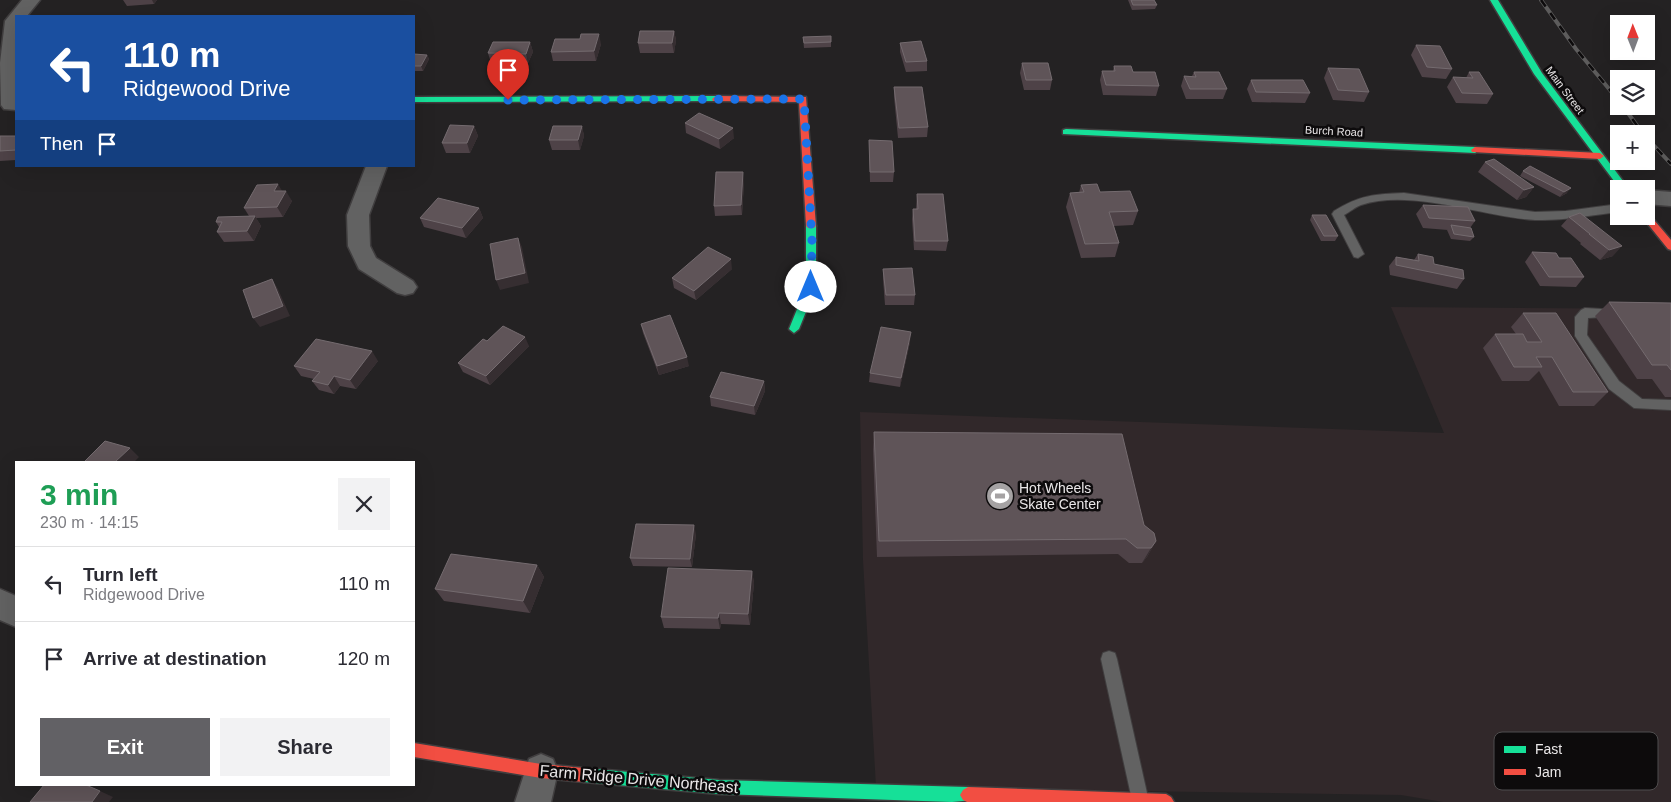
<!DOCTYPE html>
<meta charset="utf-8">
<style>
:root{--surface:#fff;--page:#f2f2f3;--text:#2b2b33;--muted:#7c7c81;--line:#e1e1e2;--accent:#626165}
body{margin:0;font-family:Arial,sans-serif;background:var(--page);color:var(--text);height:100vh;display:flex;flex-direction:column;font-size:19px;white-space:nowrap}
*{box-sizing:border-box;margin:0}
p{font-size:16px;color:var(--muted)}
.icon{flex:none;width:28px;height:28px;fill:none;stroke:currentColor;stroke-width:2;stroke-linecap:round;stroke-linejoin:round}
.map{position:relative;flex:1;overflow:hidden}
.drawer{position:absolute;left:15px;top:461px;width:400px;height:325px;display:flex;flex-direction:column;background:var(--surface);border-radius:0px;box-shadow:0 5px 20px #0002}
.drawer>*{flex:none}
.hud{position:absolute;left:15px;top:15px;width:400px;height:152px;border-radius:0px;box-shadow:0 5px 20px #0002;background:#1a4fa0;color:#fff;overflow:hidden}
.needle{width:32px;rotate:359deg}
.controls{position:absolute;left:1610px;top:15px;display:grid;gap:10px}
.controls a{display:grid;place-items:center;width:45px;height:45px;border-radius:0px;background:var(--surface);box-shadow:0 5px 20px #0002;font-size:25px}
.pin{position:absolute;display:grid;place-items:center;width:42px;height:42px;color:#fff;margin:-51px -21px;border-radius:50% 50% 50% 0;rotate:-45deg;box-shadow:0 0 5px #0007}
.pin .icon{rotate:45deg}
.me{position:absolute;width:55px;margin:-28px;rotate:0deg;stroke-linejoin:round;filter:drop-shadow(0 0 4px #0008)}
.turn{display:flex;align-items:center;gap:18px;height:105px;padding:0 25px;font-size:22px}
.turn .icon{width:65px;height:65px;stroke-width:2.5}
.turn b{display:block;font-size:35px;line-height:42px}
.then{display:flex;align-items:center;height:48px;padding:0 25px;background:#0003;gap:10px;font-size:19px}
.round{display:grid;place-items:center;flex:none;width:52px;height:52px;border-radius:0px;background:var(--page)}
.head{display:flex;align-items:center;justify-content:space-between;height:85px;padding:0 25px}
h1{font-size:30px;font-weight:700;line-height:38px;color:#1e9e55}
.primary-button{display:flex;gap:10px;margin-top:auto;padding:10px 25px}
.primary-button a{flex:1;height:58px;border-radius:0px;background:var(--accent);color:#fff;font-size:20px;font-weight:700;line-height:58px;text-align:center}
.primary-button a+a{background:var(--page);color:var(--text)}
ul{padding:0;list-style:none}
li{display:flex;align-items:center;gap:15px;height:75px;padding:0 25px;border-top:1px solid var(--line)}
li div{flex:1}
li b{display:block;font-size:19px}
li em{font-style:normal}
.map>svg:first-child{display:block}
</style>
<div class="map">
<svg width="1671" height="802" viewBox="0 0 1671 802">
<rect width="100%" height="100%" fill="#242223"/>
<!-- built -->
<path fill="#31282a" d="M1391 307 1671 309V802H1443L1401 795 876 787 863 560 860 412 1444 433Z"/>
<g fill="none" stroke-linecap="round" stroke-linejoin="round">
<!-- lane casing -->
<g stroke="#403e3f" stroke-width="2">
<path id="lane" d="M1404 193 1535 212 1566 211 1619 204V212C1591 215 1563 221 1535 220 1483 217 1411 188 1361 205 1355 207 1350 212 1344 215L1364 254 1358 258 1354 257 1332 214 1334 211C1360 195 1375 194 1404 193Z
M1585 308 1619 310 1621 313 1619 316 1588 318 1587 335 1619 381 1642 399 1671 400V410L1634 408 1609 389 1575 336V317L1581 310Z
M1109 651 1115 653 1117 659 1149 802H1133L1132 800 1101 659 1103 653Z"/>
</g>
<!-- street casing -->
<g stroke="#403e3f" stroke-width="3">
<path id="street" d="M22 0H40L27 16H16V110L4 109 1 105 0 63 5 21Z
M366 166H387L369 215 370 246 376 258 413 281 417 287 413 293 405 295 397 293 359 269 348 246 347 215Z
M1646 190 1671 192V206L1646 204Z
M0 589 16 596V627L0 620Z
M541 754 553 759 558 771 551 802H515L529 759Z"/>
</g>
<!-- fast casing -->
<g stroke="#403e3f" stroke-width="3">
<path id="fast" d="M1490 0H1498L1542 73 1629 189H1620L1534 74Z
M716 96 720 99 719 101 414 102V97Z
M1066 129 1475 147 1479 150 1475 153 1063 134V130Z
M811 223 816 226V287L799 329 794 333 789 329 806 287V226Z
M584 768 719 780 968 787 973 790 976 795 973 800 952 802 719 794 584 782 579 780 577 775 579 770Z"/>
</g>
<!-- jam casing -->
<g stroke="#403e3f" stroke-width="3">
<path id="jam" d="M716 96 806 97 816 226 814 228H808L806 226 799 102 713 101 712 99Z
M1475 147 1600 153 1604 156 1600 159 1472 152 1471 150Z
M1646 213 1649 214 1671 240V250L1668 249 1643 218 1641 216H1646Z
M414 743 541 764 584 768 589 770 591 775 589 780 584 782 541 778 414 757Z
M968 787 1166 794 1171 797 1174 802H967L963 800 960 795 963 790Z"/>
</g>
<!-- lane -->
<use href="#lane" fill="#626262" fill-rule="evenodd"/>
<!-- street -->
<use href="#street" fill="#626262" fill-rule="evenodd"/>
<!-- fast -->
<use href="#fast" fill="#16e098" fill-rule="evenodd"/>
<!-- jam -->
<use href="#jam" fill="#f24e42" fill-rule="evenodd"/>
<!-- rail casing -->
<g stroke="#5d5c5c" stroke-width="4">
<path id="rail" d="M1541 0 1576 49 1619 101
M1623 106 1643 134
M1646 137 1671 164"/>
</g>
<!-- rail -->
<use href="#rail" stroke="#0d0b0c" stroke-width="2.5" stroke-dasharray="8" stroke-linecap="butt"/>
</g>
<!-- wall -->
<path fill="#4e4247" d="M123 0H157L154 4 127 6Z
M1128 0H1154L1157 5 1155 9 1132 10Z
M674 31 676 40 674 53H640L638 43Z
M803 37 831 42V47L804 48Z
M580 39 601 44 596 61H553L551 52Z
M530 42 533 52 528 63H491L488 53Z
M900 43 927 61V71L906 72 900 52Z
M1416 45 1452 69 1446 79 1422 77 1411 55Z
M414 54 427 55 429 59 423 71H414Z
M1022 63 1052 80 1050 90H1024L1020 73Z
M1114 66 1133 72 1159 86 1156 96 1103 95 1100 80 1102 71H1113Z
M1328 68 1369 92 1364 102 1333 100 1324 78Z
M1194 72 1227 89 1223 99H1186L1181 86 1184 76H1192Z
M1469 72 1493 94 1487 104 1456 103 1447 87 1453 77 1466 78Z
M1251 80 1310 93 1305 103 1252 102 1247 89Z
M894 87 928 127 927 137 898 138 894 97Z
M685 123 734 138 720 149 686 133Z
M474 126 478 136 470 153H446L442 143Z
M582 126 584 136 580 150H552L549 140Z
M0 136H16V160L0 161Z
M869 140 894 172 893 182H870Z
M1485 162 1534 187 1526 197 1517 200 1478 172Z
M1523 171 1567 193 1560 197 1520 176Z
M744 182 742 215 715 216 714 206Z
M1081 185 1100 192 1138 211 1133 225 1114 226 1119 243 1115 257 1081 258 1066 207 1070 193H1079Z
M282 191 292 201 283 217 256 218 261 226 254 241 224 242 217 232 219 227 216 222 249 216 244 208Z
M917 194 948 241 946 251 914 250 912 219 913 209H916Z
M1423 205 1475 221 1470 228 1474 237 1470 241 1451 239 1447 230H1448L1423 228 1416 214Z
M479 208 483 218 466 238 424 227 420 218Z
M1580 213 1613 256 1600 260 1580 244 1581 243 1561 226 1569 217Z
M1312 215 1338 236 1335 241H1321L1310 220Z
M1532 252 1559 258 1584 277 1576 287 1540 286 1525 262Z
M1418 254 1434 264 1464 279 1457 289 1390 275 1389 266 1396 257 1414 260Z
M732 269 696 300 674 288 672 278Z
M883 269 915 295 914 305H885L883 279Z
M1609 302 1671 303V397H1665L1652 379H1637L1595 316Z
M1523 313 1608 392 1594 406H1559L1539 371 1529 381H1502L1483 348 1495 334H1516L1511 327Z
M641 324 689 366 659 375 643 333Z
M487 341 529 346 490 385 463 372 458 363Z
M910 342 900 387 869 382 870 373Z
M378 361 356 389 340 386 334 394 319 390 312 381 314 379 301 376 294 366Z
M764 381 765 391 755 415 711 406 710 397Z
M874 432 1144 525 1156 541 1147 557 1142 563H1129L1118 554 877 557 873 450Z
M696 534 692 567 633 566 630 558Z
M537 565 544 577 530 613 444 601 435 589Z
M752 571 754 583 750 625 721 624 720 629 664 628 661 617Z"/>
<!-- shaded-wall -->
<path fill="#362e31" d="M152 0H157L154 4Z
M674 31 676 40 674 53 672 43Z
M599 34 601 44 596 61 594 51Z
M530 42 533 52 528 63 526 54Z
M427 55 429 59 423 71 421 66Z
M474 126 478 136 470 153 467 143Z
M582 126 584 136 580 150 578 140Z
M733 128 734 138 720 149 719 139Z
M743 172 744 182 742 215 741 205Z
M278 184 284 194 274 191Z
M1534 187 1526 197 1517 200 1524 190Z
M1571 188 1567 193 1560 197 1564 192Z
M286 191 292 201 283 217 277 207Z
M479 208 483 218 466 238 462 228Z
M255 216 261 226 254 241 247 231Z
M518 238 522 247 529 283 500 290 496 280Z
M1622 246 1613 256 1600 260 1609 250Z
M731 259 732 269 696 300 694 291Z
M272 279 278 289 290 316 260 327 253 318Z
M911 332 910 342 900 387 901 378Z
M525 337 529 346 490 385 486 376Z
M372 351 378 361 356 389 350 380Z
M687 357 689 366 659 375 657 366Z
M334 376 340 386 334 394 328 385Z
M764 381 765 391 755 415 754 406Z
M130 448 139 457 134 462H115Z
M694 525 696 534 692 567 690 559Z
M1156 541 1147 557 1142 563 1151 548Z
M537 565 544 577 530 613 523 601Z
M752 571 754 583 750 625 748 614Z
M719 613 721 624 720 629 718 618Z
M100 791 113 797 109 802H92Z"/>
<!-- building -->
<path fill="#5f5458" stroke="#746b6f" d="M1131 0H1154L1157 5H1133Z
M640 31H674L672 43H638Z
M581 34H599L594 51 551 52 555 39H580Z
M831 36V42L804 43 803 37Z
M921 41 927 61 906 62 900 43Z
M493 42H530L526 54 488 53Z
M1416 45 1440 46 1452 69 1427 67Z
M414 54 427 55 421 66H414Z
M1022 63H1048L1052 80H1026Z
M1114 66H1131L1133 72H1155L1159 86 1106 85 1102 71H1115Z
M1328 68 1359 69 1369 92 1338 90Z
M1194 72H1219L1227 89H1190L1184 76 1196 77Z
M1469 72H1479L1493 94 1462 93 1453 77 1473 78Z
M1251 80H1303L1310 93 1256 92Z
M894 87H922L928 127 899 128Z
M699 113 733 128 719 139 685 123Z
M450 125 474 126 467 143H442Z
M553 126H582L578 140H549Z
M0 136H16V150L0 151Z
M869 140 892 141 894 172H870Z
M1494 159 1534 187 1524 190 1485 162Z
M1530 166 1571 188 1564 192 1523 171Z
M716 172H743L741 205 714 206Z
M278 184 274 191H286L277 207 244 208 257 185Z
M1097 184 1100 192 1130 191 1138 211 1109 212 1119 243 1085 244 1070 193 1084 192 1081 185Z
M917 194H943L948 241H915L913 209H918Z
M438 198 479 208 462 228 420 218Z
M1423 205 1468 207 1475 221 1429 218Z
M1580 213 1622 246 1609 250 1589 234H1590L1569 217Z
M1312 215H1326L1338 236H1324Z
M255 216 247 231 217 232 222 222H216L218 217Z
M1451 225 1471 228 1474 237 1454 234Z
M518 238 525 273 496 280 490 244Z
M708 247 731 259 694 291 672 278Z
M1532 252 1556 253 1559 258H1571L1584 277H1549Z
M1418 254 1433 257 1434 264 1463 270 1464 279 1396 265V257L1419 261Z
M912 268 915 295H886L883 269Z
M272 279 283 306 253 318 243 290Z
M1609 302 1671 303V370L1667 365H1652Z
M1523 313H1556L1608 392H1573L1552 357H1536L1542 367H1514L1495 334H1523L1527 342H1542Z
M670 315 687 357 657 366 641 324Z
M503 326 525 337 486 376 458 363 483 339 487 341Z
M881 327 911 332 901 378 870 373Z
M316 339 372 351 350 380 334 376 328 385 312 381 320 372 294 366Z
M721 372 764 381 754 406 710 397Z
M874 432 1122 434 1144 525 1154 533 1156 541 1151 548H1137L1126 539 879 541Z
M105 441 130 448 115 462H84Z
M636 524 694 525 690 559 630 558Z
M451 554 537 565 523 601 435 589Z
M668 568 752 571 748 614 719 613 718 618 661 617Z
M44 785H86L100 791 92 802H30Z"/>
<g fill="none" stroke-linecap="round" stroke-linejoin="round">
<!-- route -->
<path stroke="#1a73e8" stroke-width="9" stroke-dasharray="0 16.2" d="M508 100 804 99 812 241 811 287"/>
</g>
<!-- icons -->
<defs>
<g id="stadium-disc" transform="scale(1.4375)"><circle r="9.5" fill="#a5a2a3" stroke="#0d0b0c"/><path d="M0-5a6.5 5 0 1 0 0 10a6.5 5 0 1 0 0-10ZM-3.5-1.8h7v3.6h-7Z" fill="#fff"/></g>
</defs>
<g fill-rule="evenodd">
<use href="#stadium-disc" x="1000" y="496"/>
</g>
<g text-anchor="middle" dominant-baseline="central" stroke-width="5" stroke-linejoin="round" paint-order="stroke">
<!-- far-street labels -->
<g font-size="11" fill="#eae7e8" stroke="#0d0b0c">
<text transform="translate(1565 90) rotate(53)">Main Street</text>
<text transform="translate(1334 131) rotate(3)">Burch Road</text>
</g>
<!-- poi labels -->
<g font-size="14" fill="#eae7e8" stroke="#0d0b0c" text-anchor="start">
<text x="1019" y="488">Hot Wheels<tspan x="1019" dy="16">Skate Center</tspan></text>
</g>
<!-- near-street labels -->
<g font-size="16" fill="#eae7e8" stroke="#0d0b0c">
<text transform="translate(639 779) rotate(5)">Farm Ridge Drive Northeast</text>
</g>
</g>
<!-- legend -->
<rect x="1494" y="732" width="164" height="58" rx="8" fill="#0d0b0c" stroke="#4f4d4e" stroke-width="1"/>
<rect x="1504" y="746" width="22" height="7" fill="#16e098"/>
<rect x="1504" y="769" width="22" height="6" fill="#f24e42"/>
<g font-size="14" fill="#eae7e8">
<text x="1535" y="754">Fast</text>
<text x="1535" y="777">Jam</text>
</g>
</svg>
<div class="controls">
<a><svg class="needle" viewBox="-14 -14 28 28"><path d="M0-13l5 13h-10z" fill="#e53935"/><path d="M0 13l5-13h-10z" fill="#7c7c81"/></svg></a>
<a><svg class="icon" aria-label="layers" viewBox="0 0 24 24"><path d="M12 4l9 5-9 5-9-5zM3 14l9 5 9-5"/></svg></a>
<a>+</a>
<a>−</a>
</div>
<div class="pin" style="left:508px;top:100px;background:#d93025"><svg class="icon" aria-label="arrive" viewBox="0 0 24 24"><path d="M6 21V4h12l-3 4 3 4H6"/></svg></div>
<svg class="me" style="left:811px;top:287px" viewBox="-20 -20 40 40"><circle r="19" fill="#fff"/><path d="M0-13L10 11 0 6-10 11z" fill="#1a73e8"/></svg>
<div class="hud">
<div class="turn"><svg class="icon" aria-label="left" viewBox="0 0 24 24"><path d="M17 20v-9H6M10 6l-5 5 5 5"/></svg><div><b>110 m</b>Ridgewood Drive</div></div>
<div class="then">Then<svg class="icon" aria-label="arrive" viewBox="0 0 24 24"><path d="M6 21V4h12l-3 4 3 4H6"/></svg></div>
</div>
<section class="drawer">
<div class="head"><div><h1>3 min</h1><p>230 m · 14:15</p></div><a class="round"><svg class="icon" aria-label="close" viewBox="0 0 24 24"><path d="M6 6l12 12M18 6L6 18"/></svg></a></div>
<ul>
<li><svg class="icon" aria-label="left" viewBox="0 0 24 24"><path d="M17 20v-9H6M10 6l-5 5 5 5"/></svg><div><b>Turn left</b><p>Ridgewood Drive</p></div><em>110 m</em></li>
<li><svg class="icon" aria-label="arrive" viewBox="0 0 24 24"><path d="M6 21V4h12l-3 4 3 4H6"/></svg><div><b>Arrive at destination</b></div><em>120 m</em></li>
</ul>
<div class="primary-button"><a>Exit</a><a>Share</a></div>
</section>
</div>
